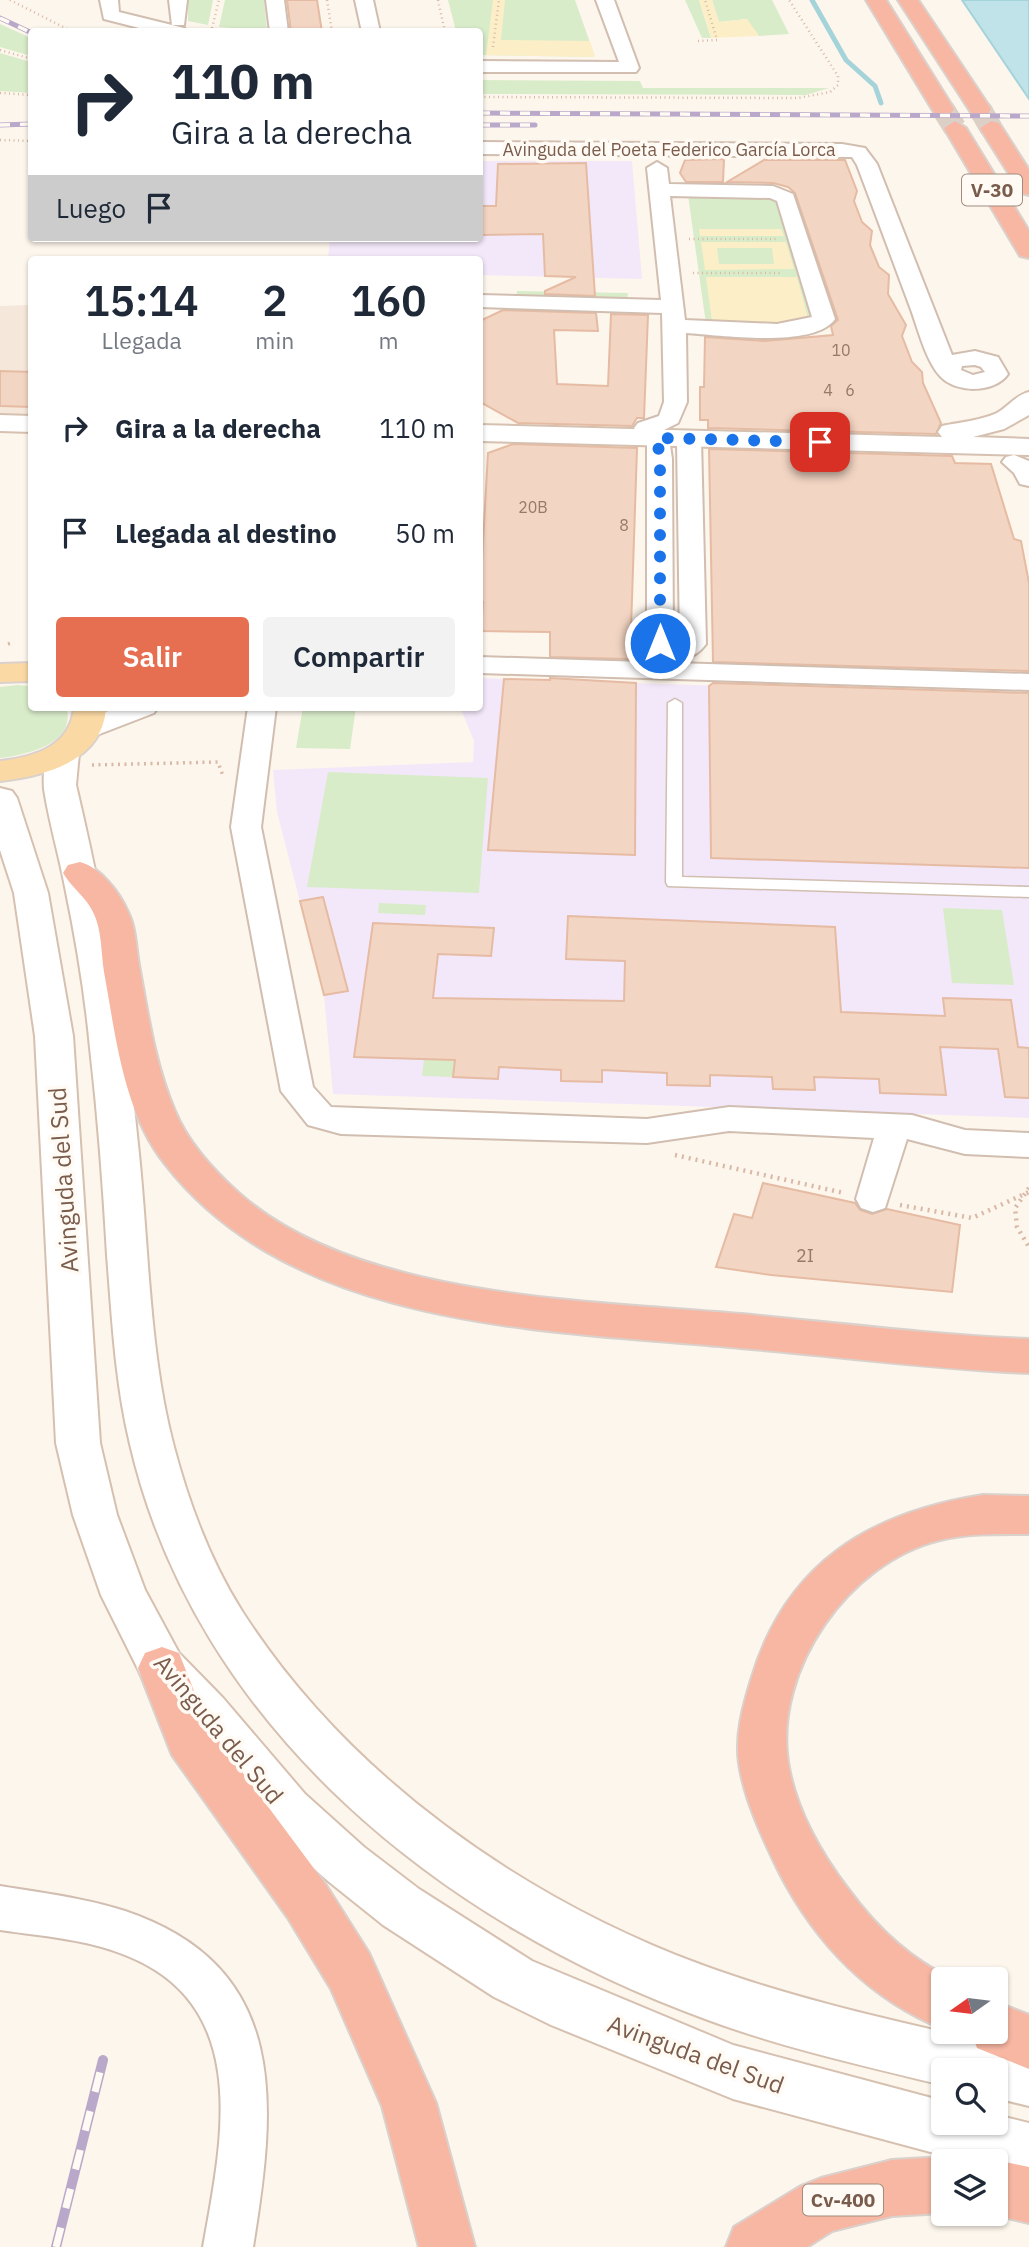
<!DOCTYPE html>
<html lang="es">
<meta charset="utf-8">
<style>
:root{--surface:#fff;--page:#f2f2f3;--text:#1f2937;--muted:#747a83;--accent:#e76f51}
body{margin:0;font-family:"IBM Plex Sans",sans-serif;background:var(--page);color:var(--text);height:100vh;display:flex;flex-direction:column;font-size:26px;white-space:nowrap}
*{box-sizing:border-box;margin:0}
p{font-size:23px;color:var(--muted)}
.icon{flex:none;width:38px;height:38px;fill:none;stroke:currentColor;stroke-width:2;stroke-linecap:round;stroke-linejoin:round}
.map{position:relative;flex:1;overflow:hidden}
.panel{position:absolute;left:28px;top:256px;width:455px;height:455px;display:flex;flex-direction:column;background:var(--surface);border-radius:7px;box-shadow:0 2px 5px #0004}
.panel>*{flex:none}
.guide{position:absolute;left:28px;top:28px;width:455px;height:214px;border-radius:7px;box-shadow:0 2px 5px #0004;background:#fff;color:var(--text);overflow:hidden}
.needle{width:46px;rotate:256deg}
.fabs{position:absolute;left:931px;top:1967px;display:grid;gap:14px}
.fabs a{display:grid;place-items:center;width:77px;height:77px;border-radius:7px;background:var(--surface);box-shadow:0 2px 5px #0004;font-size:35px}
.pin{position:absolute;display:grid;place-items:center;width:60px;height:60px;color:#fff;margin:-30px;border-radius:14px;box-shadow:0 4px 10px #0006}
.me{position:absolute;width:77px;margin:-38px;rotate:0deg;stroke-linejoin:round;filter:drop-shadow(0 0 5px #0008)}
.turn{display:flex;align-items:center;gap:24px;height:147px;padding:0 28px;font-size:32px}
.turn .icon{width:91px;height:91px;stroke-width:2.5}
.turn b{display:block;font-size:49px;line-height:60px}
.then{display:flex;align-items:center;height:66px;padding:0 28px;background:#0003;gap:14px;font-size:26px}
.eta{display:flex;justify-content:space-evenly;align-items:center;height:119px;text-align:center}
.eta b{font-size:42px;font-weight:600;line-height:49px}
.primary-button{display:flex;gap:14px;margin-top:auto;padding:14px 28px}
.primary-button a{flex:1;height:80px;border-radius:7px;background:var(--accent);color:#fff;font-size:28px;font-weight:600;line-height:80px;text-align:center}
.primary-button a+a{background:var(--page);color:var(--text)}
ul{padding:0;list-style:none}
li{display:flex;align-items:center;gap:21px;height:105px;padding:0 28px}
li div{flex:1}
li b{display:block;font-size:26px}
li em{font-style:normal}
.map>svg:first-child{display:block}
</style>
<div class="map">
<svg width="1029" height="2247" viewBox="0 0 1029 2247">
<rect width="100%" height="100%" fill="#fdf6ec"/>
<!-- residential -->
<path fill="#f5e8da" d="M31 305V418L0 417V306Z"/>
<!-- education -->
<path fill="#f3e8fa" d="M480 161H632L642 279 480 275V259H328L330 238H480Z
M480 678 1029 696V1118L333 1094 324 995 277 812 273 770 473 762 474 741 460 707H480Z"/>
<!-- green -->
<path fill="#d8ecc9" d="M188 0H213L208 25 188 21Z
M225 0H264L267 31 219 27Z
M448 0H575L595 57 480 55V32L456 31Z
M685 0H699L711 38H702Z
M712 0H772L789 34 759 36 746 19 719 22Z
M0 24 31 38V56L0 47Z
M0 53 31 62V93L0 91Z
M480 80 640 81 643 88H829L806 95 480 94Z
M688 195H765L777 199 815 315 802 325 706 324Z
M517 291 628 293 627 301 516 298Z
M17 685 31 686 32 707H66C78 743 26 755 0 758V687Z
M303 707H356L350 749 296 748Z
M328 772 488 778 479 893 307 887Z
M379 903 426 905 425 915 378 913Z
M943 908 1002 910 1014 985 952 983Z
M429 1016 459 1017 453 1077 422 1076Z"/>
<!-- sand -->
<path fill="#fcefc7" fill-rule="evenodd" d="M493 0H505L501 40 590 41 595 57 486 55Z
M699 0H712L719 22 747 19 759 36 711 38Z
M699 229H781L784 236H700Z
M701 242H786L794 269 705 270ZM717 248H772L774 264H719Z
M706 277H797L808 318 791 323 767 322V325H751L750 321H712Z"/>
<!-- water -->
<path fill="#bfe3e8" stroke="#a5d3da" stroke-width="2" d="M962 0H1029V99Z"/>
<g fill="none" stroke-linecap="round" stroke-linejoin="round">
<!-- stream -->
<path stroke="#a5d3da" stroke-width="5" d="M812 0 846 60 875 86 881 103"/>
</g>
<!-- building -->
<path fill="#f3d5c3" stroke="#e6bba3" stroke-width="2" d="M287 0H317L322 32H291Z
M724 159 723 182H686L680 173 685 160Z
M764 160H845L857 191 854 201 862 222 872 231 870 245 879 267 889 275 888 294 906 325 902 336 912 362 922 372 923 383 941 423 936 434 708 428V420H700V387H704L705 337 765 341 833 335 831 326 838 320 795 193 788 187 773 183 727 182Z
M586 163 595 296 545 294V291L576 277 545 276 543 234 480 235V206H496L498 164Z
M503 310 596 313 598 331 554 330 557 384 608 386 611 314 648 315 644 418H637L632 426 518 423 480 402V321Z
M0 371 32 372V407L0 406Z
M513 444 637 448 630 659 550 657V632L481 631 483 602H480V596L488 453Z
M709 449 952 456 955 463 991 464 1014 539 1021 541 1029 583V671L713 662Z
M550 678 636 683 635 855 488 850 504 679 550 680Z
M713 683 1029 693V868L711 858 709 686Z
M323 897 348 991 324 995 300 901Z
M568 916 835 927 841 1012 945 1016 943 998 1011 1000 1018 1047 1029 1048V1098L1005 1097 998 1049 940 1047 946 1095 880 1093 879 1079 814 1077 815 1090 773 1089 772 1077 710 1075V1086L667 1085V1073L602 1070V1082L561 1081V1070L499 1067 498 1079 453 1077 455 1060 354 1057 373 923 494 928 491 956 438 954 433 998 624 1001 625 961 566 959Z
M763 1183 855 1203 860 1210 872 1214 887 1209 960 1225 952 1292 771 1275 716 1267 734 1214 752 1218Z"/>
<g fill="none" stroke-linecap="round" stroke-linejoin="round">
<!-- highway-tunnel -->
<path stroke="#dcd0c4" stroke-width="23" stroke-dasharray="23 11" stroke-linecap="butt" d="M943 109 955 128
M980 109 991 128"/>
<!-- lane casing -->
<g stroke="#d1beb0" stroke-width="3">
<path id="lane" d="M675 699 682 703V877L1029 887V897L668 886 666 882 668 703Z"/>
</g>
<!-- street casing -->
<g stroke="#d1beb0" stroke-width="4">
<path id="street" d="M100 0H118L119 12 184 28 187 32H155L104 19Z
M169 0H187L184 25H172Z
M266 0H284L288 32H270Z
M355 0H373L380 32H362Z
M596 0H614L639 68 636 72H480V61L619 62Z
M480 142 842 144 865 148 877 164 952 355 975 351 998 357 1008 374C995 393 956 394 940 376 925 359 918 328 910 307 892 259 875 212 857 165L852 157 480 154ZM975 365 981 367 985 372 973 375 961 370 962 366Z
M657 162 667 168 669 184 773 186 793 194 835 319C815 349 719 335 686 333L687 402 678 423 660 432 669 438 672 459 673 643 680 642 677 439 681 434H697L701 439 706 644C693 662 673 662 654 654L647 643V435L638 433 634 428 638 423 659 416 664 402 662 313 480 307V295L661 300 647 168ZM670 196 770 198 777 201 812 317 777 324 685 320Z
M1014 455 1029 461V486L1020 484 1014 473 1002 462 1006 457Z
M480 657 1029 674V690L480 673Z
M119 707H158L154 713 97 735 87 737 77 735 73 729 77 723Z
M248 707H276L261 827 313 1087 331 1107 647 1119 729 1107 912 1115 965 1130 1029 1133V1157L965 1154 907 1139 885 1208 873 1212 861 1208 856 1199 874 1138 729 1131 647 1143 341 1134 308 1125 281 1091 231 827Z
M0 1886C42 1893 85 1898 125 1911 291 1967 276 2105 253 2247H203C222 2141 253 2005 125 1955 86 1939 41 1936 0 1930Z"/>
</g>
<!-- secondary casing -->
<g stroke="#d6c0b0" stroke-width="4">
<path id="secondary" d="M1029 392V415L1004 429 973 437 1029 439V455L480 441V425L942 437 938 432 942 426C961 422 979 421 997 413 1009 406 1016 395 1029 392Z
M0 415 32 416V432L0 431Z
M63 743 74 746 79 753 76 785C105 908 127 1029 139 1154 149 1251 149 1353 174 1447 189 1504 211 1562 242 1611 347 1775 521 1898 702 1965 808 2004 920 2026 1029 2052V2106L996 2098V2070H943V2085C864 2066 784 2048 708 2020 444 1925 196 1728 130 1444 115 1382 112 1318 107 1255 103 1186 98 1117 90 1048 85 994 76 940 65 887 59 855 49 822 44 789 43 776 44 758 52 746Z
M0 788 12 791 17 798 48 893 73 1036 100 1443 117 1515 145 1590 179 1653 223 1698 305 1794 364 1847 419 1889 532 1961 733 2045 943 2101V2123H996V2115L1029 2123V2179L996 2170V2161H964L733 2099 551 2025 494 1997 383 1925 328 1881 269 1828 189 1730 145 1683 101 1595 73 1515 56 1443 35 1036 14 893 0 850Z"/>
</g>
<!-- primary casing -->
<g stroke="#dad1cd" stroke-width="4">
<path id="primary" d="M32 663V681L0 682V664Z
M74 707H106C103 761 46 776 0 781V761C35 757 71 746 74 707Z"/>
</g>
<!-- highway casing -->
<g stroke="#dad1cd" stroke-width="4">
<path id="highway" d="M866 0H886L954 109 951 114H935Z
M898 0H918L991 109 988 114H972Z
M955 121 966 128 1029 231V258L1020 256 1017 251 944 128Z
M991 121 999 123 1029 170V195L1021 193 980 128Z
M80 862C100 867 120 893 128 912 136 928 136 948 139 965 148 1014 155 1065 175 1111 188 1143 215 1172 241 1195 360 1299 591 1301 742 1314 837 1323 933 1335 1029 1339V1373C932 1369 837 1356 740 1348 549 1330 295 1331 165 1164 123 1111 116 1037 104 972 101 953 102 929 93 912 86 897 71 887 63 873L68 865Z
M983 1495 1029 1496V1534C999 1534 969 1533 940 1540 849 1562 774 1669 788 1762 795 1808 821 1854 849 1890 876 1927 910 1959 952 1979H943V2029C868 1998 816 1944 779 1872 763 1839 744 1799 739 1763 735 1735 743 1706 751 1680 785 1564 868 1513 983 1495Z
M162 1647 179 1653 208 1726 324 1882 369 1953 436 2103 475 2247H419L382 2106 331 1989 288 1918 172 1755 138 1668 145 1653Z
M996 2002 1029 2015V2069L977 2048 971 2032H996Z
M943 2157 953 2161H943V2213L892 2216 832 2231 807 2247H726L734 2227 801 2186 821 2178 892 2160Z
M996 2160 1029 2167V2223L991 2214H996V2161H993Z"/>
</g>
<!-- path-far2 -->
<path stroke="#d9b8a5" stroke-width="2.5" stroke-dasharray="1 3.5" stroke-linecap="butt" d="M10 0 73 32
M327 0 332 32
M438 0 445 32
M212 28 219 0
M698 41 717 40 705 0
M493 47 499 0
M0 50 32 59
M0 93 32 95
M480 97 798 98 830 92 838 85V76L789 0
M0 140 32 141
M689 239H776
M693 273H783"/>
<!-- path-far1 -->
<path stroke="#d9b8a5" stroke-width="3.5" stroke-dasharray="2 4.5" stroke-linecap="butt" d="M8 644 14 642
M92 765 218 762 223 776"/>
<!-- path -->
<path stroke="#d9b8a5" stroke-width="4.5" stroke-dasharray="2 5" stroke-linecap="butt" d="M675 1155 844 1193
M900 1205 972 1218 1029 1192"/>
<!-- lane -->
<use href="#lane" fill="#fff" fill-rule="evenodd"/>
<!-- street -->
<use href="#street" fill="#fff" fill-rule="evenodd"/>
<!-- secondary -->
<use href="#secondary" fill="#fff" fill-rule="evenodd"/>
<!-- primary -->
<use href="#primary" fill="#fbd9a5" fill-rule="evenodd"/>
<!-- highway -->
<use href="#highway" fill="#f7b7a3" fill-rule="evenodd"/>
<!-- rail-far1 casing -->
<g stroke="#b9a8c9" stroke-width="5">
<path id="rail-far1" d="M0 18 32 33
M480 113 1029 116
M0 125 32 124
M480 125H535"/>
</g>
<!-- rail casing -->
<g stroke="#b9a8c9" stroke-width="10">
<path id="rail" d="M56 2247 103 2060"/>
</g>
<!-- rail-far1 -->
<use href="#rail-far1" stroke="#fffaf3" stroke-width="3.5" stroke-dasharray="10" stroke-linecap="butt"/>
<!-- rail -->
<use href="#rail" stroke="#fffaf3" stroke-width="7" stroke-dasharray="20" stroke-linecap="butt"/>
<!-- path-bridge -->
<path stroke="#d9b8a5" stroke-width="4.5" stroke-dasharray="2 5" stroke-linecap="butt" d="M1029 1188 1015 1208 1017 1227 1029 1247"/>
</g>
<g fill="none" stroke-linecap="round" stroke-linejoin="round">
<!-- route -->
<path stroke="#1a73e8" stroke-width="12" stroke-dasharray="0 21.6" d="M660 643V459L657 438 820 442"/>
</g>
<g text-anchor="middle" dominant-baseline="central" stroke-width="7" stroke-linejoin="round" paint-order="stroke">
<!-- far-number labels -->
<g font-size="16" fill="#987a6a">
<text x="841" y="350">10</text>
<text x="828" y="390">4</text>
<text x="850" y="390">6</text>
<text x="533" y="507">20B</text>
<text x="624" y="525">8</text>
</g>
<!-- far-street labels -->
<g font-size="18" fill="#7a5c4d" stroke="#fffaf3">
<text x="669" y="149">Avinguda del Poeta Federico García Lorca</text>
</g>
<!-- number labels -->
<g font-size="18" fill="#987a6a">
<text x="805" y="1255">2I</text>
</g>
<!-- shield labels -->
<g fill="#fffaf3" stroke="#a28b7f" stroke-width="2">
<rect x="962" y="174.5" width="60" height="31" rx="5"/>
<rect x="803" y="2184.5" width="80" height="31" rx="5"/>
</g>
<g font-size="19" font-weight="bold" fill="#7a5c4d">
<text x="992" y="190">V-30</text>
<text x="843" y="2200">Cv-400</text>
</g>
<!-- near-street labels -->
<g font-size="24" fill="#7a5c4d" stroke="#fffaf3">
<text transform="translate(63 1180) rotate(-94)">Avinguda del Sud</text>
<text transform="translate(219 1729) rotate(50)">Avinguda del Sud</text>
<text transform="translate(696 2054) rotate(20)">Avinguda del Sud</text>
</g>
</g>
</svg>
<div class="fabs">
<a><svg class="needle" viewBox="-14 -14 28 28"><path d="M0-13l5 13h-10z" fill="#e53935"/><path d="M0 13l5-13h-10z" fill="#747a83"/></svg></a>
<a><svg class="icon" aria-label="search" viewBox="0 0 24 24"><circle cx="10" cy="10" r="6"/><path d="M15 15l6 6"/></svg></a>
<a><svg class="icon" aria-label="layers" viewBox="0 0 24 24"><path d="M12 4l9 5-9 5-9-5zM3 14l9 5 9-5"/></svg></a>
</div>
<div class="pin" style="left:820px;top:442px;background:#d93025"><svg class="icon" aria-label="arrive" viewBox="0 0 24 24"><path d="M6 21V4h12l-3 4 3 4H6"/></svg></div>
<svg class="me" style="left:660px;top:643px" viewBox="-20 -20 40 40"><circle r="17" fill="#1a73e8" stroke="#fff" stroke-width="3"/><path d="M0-11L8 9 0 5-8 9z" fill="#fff"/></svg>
<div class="guide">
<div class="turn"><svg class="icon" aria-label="right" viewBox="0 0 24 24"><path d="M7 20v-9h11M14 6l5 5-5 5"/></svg><div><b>110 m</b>Gira a la derecha</div></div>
<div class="then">Luego<svg class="icon" aria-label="arrive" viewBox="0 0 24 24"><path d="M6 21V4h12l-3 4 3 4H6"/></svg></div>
</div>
<section class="panel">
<div class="eta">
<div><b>15:14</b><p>Llegada</p></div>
<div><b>2</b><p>min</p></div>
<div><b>160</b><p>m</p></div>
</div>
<ul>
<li><svg class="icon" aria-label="right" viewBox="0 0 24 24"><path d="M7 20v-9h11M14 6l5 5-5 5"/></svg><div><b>Gira a la derecha</b></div><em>110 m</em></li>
<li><svg class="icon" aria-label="arrive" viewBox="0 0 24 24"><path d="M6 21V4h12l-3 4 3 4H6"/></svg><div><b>Llegada al destino</b></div><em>50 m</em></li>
</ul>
<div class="primary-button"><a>Salir</a><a>Compartir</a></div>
</section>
</div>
